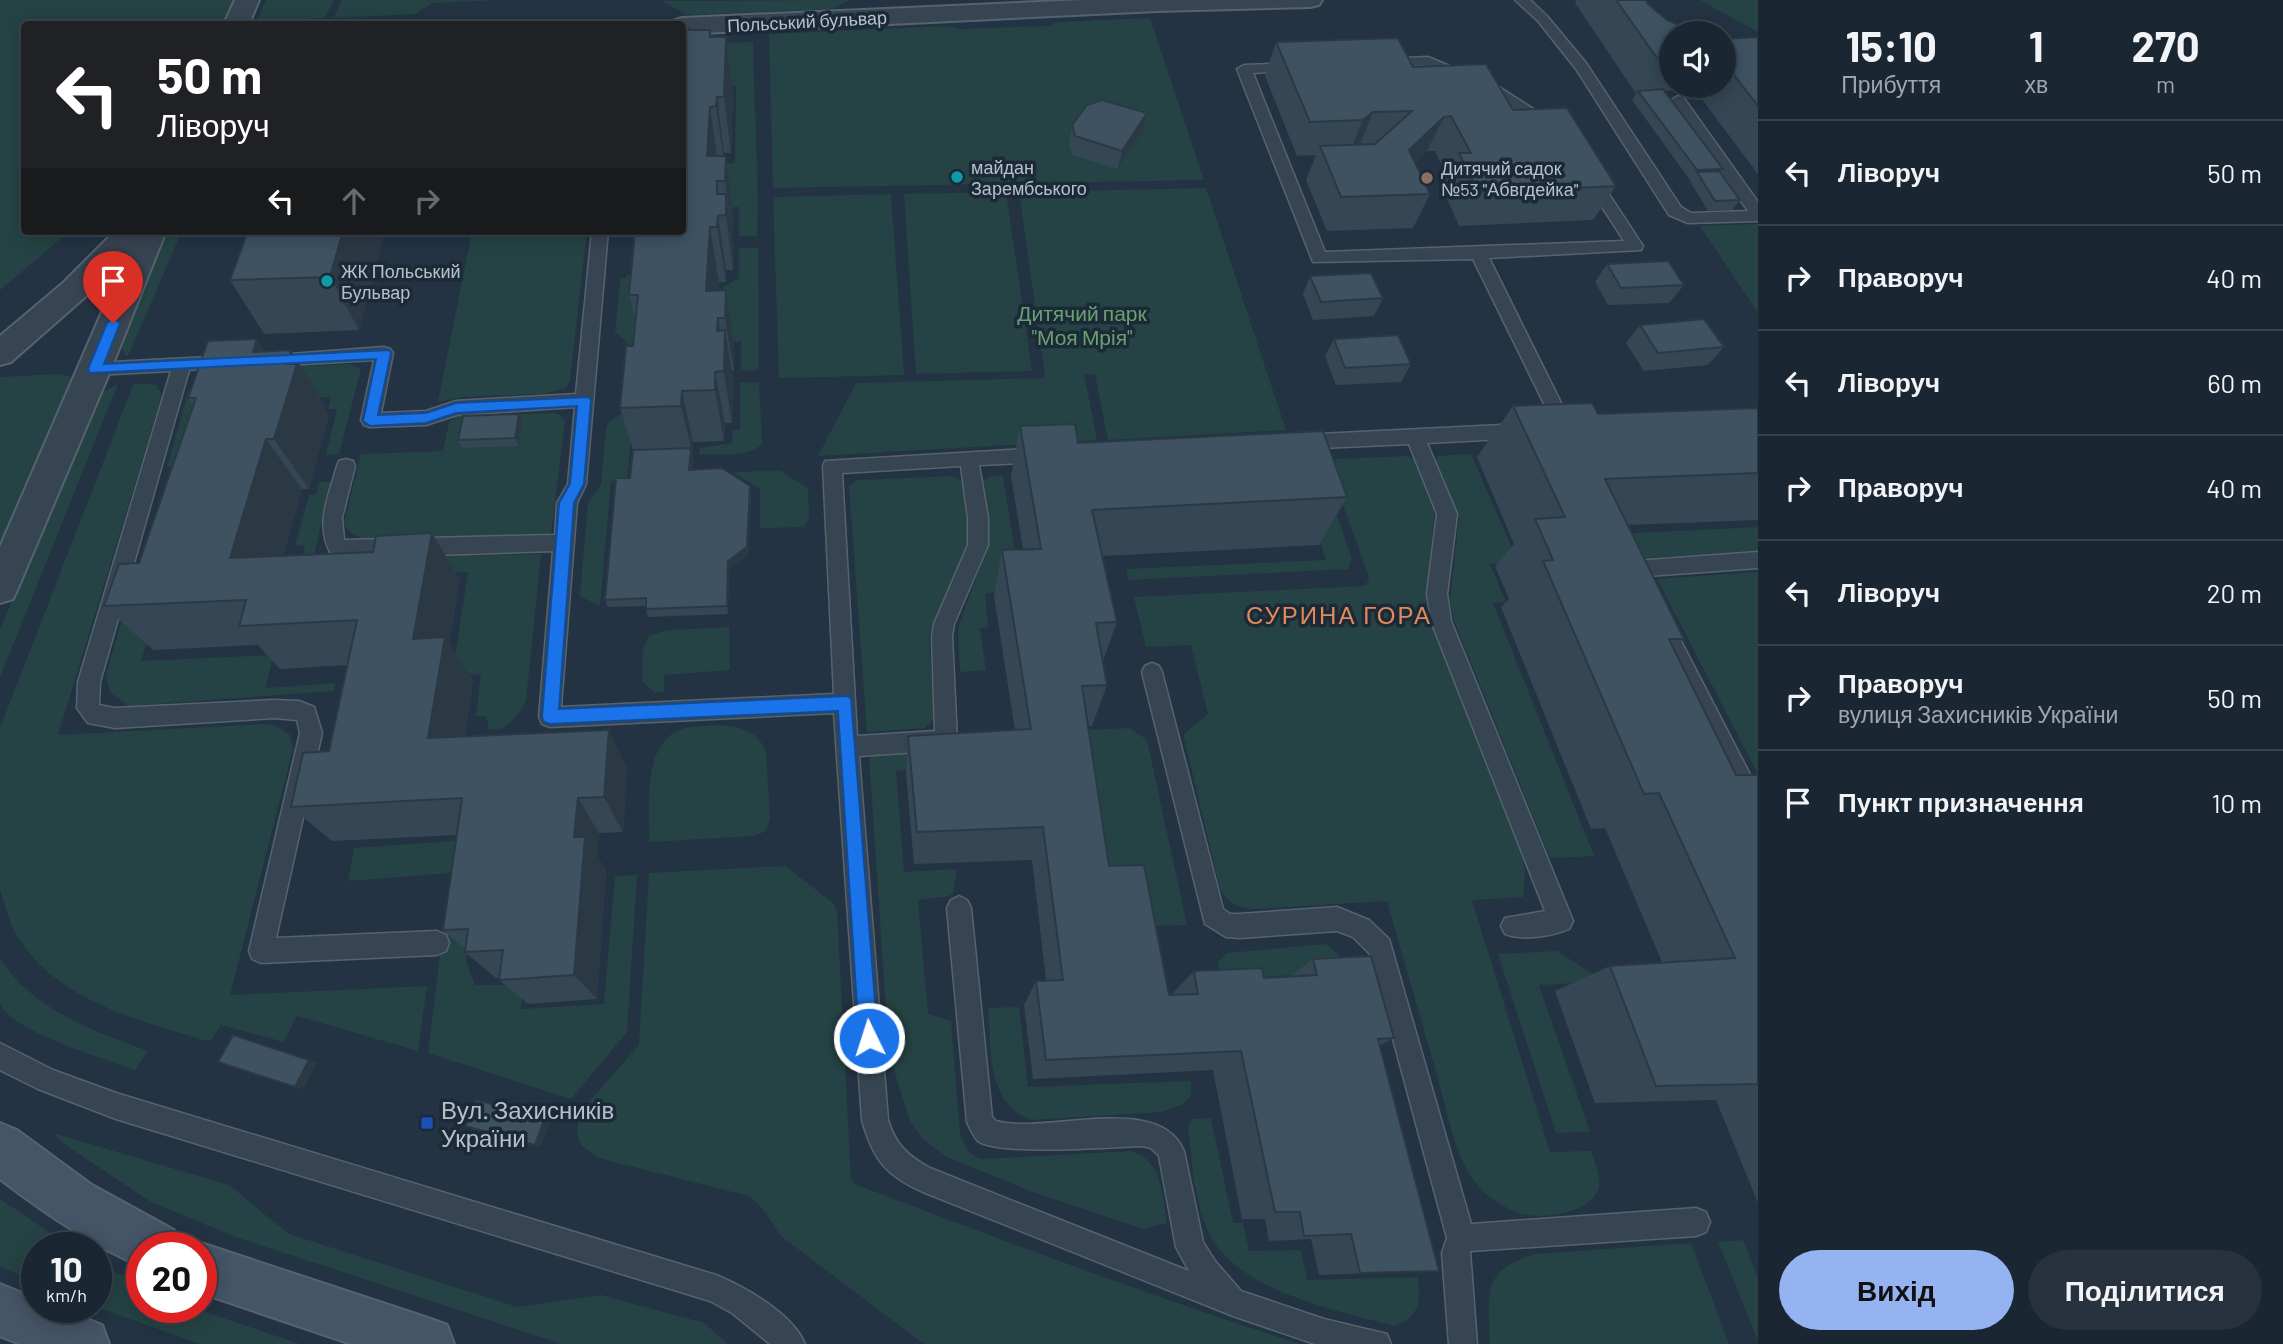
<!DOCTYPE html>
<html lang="uk">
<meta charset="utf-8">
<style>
:root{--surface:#1a2632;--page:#27323e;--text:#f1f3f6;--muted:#9fa5ac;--line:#38434d;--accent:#95b2f1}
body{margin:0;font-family:Barlow,sans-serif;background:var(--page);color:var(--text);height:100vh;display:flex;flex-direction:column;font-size:26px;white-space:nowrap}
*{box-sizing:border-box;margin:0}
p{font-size:23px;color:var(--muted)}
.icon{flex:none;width:38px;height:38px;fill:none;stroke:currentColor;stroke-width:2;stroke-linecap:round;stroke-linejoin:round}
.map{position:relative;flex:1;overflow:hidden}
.drawer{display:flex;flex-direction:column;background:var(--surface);width:525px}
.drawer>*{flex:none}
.top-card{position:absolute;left:21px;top:21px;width:665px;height:214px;border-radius:7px;box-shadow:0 4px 18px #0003,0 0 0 2px var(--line);background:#202124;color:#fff;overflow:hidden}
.controls{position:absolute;left:1659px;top:21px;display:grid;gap:14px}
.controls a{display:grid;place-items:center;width:77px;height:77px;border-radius:50%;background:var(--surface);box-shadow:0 4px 18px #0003,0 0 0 2px var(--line);font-size:35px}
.speed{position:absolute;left:21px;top:1232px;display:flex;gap:14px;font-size:35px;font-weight:700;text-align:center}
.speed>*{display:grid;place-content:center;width:91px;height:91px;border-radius:50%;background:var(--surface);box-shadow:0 4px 18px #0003,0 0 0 2px var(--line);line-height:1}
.speed small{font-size:18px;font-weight:400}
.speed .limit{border:10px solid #d22;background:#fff;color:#111}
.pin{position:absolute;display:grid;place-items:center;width:60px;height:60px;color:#fff;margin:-72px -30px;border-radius:50% 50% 50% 0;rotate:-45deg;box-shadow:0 0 7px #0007}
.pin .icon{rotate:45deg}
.me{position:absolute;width:77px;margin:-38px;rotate:356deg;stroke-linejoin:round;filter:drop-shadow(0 0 5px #0008)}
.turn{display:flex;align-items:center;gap:24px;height:147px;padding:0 21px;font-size:32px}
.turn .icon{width:91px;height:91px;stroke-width:2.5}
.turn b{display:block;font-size:49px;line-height:60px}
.lanes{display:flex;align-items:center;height:66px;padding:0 21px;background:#0003;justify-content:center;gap:35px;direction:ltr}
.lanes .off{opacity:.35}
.eta{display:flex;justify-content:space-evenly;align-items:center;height:119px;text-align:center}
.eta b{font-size:42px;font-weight:700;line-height:49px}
.primary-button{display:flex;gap:14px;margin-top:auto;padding:14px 21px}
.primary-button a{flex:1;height:80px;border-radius:42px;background:var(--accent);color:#111;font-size:28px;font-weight:700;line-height:80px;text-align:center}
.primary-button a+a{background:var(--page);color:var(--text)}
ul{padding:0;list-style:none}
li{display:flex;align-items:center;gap:21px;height:105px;padding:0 21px;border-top:2px solid var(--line)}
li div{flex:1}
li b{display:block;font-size:26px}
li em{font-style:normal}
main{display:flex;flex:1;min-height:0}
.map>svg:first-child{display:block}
</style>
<main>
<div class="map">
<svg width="1758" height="1344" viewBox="0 0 1758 1344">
<rect width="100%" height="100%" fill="#233343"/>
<!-- green -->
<path fill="#254344" d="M0 0H247L237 24H24V231H70L0 290Z
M266 0H334L325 18 257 21Z
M342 0H498L432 3 415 14 334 18Z
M849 0 832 9 687 15 662 1Z
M1700 0H1758V32Z
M1150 18 1204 180 773 188 769 34 950 26 958 29 1049 26 1056 22Z
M753 42C754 107 759 171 757 236H739V207H731L724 164 735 163 736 86 703 79 682 44Z
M1206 188 1286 430 1108 440 1095 374H1084L1097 440 818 456 856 383 1043 378 1045 375 1019 192Z
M1006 192 1032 371 916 374 904 194Z
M891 194 904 375 779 378 773 197Z
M1758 224V313L1700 226Z
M168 231H182L128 356 125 355 120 344Z
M472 231H587L570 380 566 388 543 394 462 397 438 402Z
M739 248H758L759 370 741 371V341L723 342 724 287 739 278Z
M641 268 634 349 615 332 620 280Z
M351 364 361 369 339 454 326 455 337 409H328L331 397 297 398 213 465 167 467 188 392 199 379 219 370Z
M60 374 71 377 73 381 0 551V377Z
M759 382 762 444C748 458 717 454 699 455L700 448 732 443 733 430 740 429V383Z
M134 383 156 385 162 395 58 735 263 724 276 726 290 735 293 749 230 995 427 986 418 1051 297 1016 284 1042 221 1025 211 1040H203C138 1020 59 1001 19 939 10 925 5 906 0 889V728Z
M118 384 0 677V629L99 394Z
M634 405 627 480 611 481 600 606 580 596 588 503 601 484 606 428 608 423Z
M552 413 559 414 565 421 551 534 366 539C355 536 348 534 344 523L361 454 443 451 449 422 457 417Z
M1471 454 1518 562 1490 564 1506 602 1493 603 1594 856 1550 858 1453 618 1450 600 1459 518 1435 461 1437 456Z
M1408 456 1416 461 1435 508 1425 607 1523 859 1525 872 1523 897 1472 900 1550 1152 1591 1151C1594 1161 1601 1177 1599 1187 1592 1215 1536 1221 1515 1212 1497 1204 1480 1191 1470 1175 1453 1147 1447 1110 1438 1079 1421 1020 1404 960 1387 901L1255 909C1238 908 1229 904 1220 889L1184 738V734L1208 714 1191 645 1146 647 1134 597 1366 586 1369 577 1328 464 1336 459Z
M1319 464 1352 559 1348 569 1129 580 1126 569 1326 560 1295 465Z
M780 471 808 488 809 519 803 527 760 528V489L733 472Z
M1003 475 1021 591 985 593 988 627 980 628 986 670 960 672 958 628 989 543 981 482 991 476Z
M952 476 964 482 969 544 931 628 929 639 935 718 925 728 867 732 849 486 857 480Z
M319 482H331L314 555 301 563 305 546 295 545 309 495H316Z
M1758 527V551L1630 559 1617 534Z
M541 554 526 701C519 715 506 732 489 729L486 716H476L481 674 452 676 468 572 383 574 386 558Z
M1758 572V774L1657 579Z
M129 594 158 607 141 661 273 655 266 688 336 683 334 691 128 706 111 693 106 676Z
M729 627 730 670 664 675V692L655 693 642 681 643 647 650 635 668 630Z
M717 725C739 726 758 730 766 752L770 819 766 831 754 836 649 842C650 805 640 737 689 727 698 726 708 726 717 725Z
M1130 728 1147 740 1187 925 1152 926 1107 867 1084 730Z
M927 752 940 767 896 771 904 872 957 869 953 893 949 896 918 900 928 1014 951 1021 960 1135C965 1148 969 1156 982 1159L1131 1151C1163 1161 1162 1194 1167 1223L1143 1229 1030 1191 945 1156 922 1138 910 1121 894 1070 886 1010 869 755Z
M482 839 481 853 450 873 348 881 354 848Z
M785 866 833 903 837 911 851 1180 857 1185C1004 1241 1150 1296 1300 1344H924L781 1236 762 1208 749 1196 598 1158 581 1145 577 1134 579 1113 639 1045 649 873Z
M637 875 627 1032 571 1099 428 1053 446 906 475 885 466 961 475 985H522L521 1009 604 1004 615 876Z
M1326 944 1357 970 1342 974 1268 976 1269 988 1222 981 1218 962 1227 953Z
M1557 951 1591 973 1595 982 1539 985 1590 1132 1556 1133 1498 954Z
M0 958C32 1010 94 1031 148 1051L135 1070C108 1060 6 1030 0 1002 0 989 0 971 0 958Z
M1019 1007 1028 1087 1191 1081V1096L1181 1105 1162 1112 1031 1120C986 1104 991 1047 988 1008Z
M1211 1118 1233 1223H1243L1249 1251 1301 1250 1307 1280 1417 1277C1423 1300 1418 1319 1394 1326 1337 1311 1242 1292 1211 1237 1194 1206 1192 1162 1188 1128L1192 1119Z
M53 1133 229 1185 289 1234 517 1307 601 1295 704 1323 728 1344H562L236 1237 151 1202 67 1146Z
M0 1199 73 1248H37V1282L0 1266Z
M1743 1240 1758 1278V1341L1718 1242Z
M1691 1243 1729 1344H1490C1489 1295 1479 1271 1535 1254Z
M96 1262 142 1285V1307H191L300 1344H200L96 1307Z"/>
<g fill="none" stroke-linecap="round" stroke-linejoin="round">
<!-- lane casing -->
<g stroke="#55636f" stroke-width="3">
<path id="lane" d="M1515 0H1530L1547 16 1586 63 1681 207 1691 213 1748 211 1671 100 1678 96 1683 97 1758 202V221L1688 223 1669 215 1576 69 1538 21Z
M1428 57 1499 87 1557 124 1555 127H1545C1508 105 1470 80 1429 66 1413 62 1388 74 1376 63L1383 59Z
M1295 63 1302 67 1300 70 1253 73 1325 252 1624 241 1584 179 1592 174 1597 176 1643 246 1641 250 1489 258 1574 429 1571 434H1559L1473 259 1313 262 1237 69 1244 65Z
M592 231H608L586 484 577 503 561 707 834 694 823 466 825 461 1043 448 1050 450 1052 455 1050 460 1043 462 979 465 988 518V545L954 624 952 636 957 740 954 747 946 750 859 756 888 1120C895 1144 908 1156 930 1168L1189 1271 1176 1247 1159 1156 1151 1148 1142 1146C1112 1147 998 1156 978 1141 973 1136 970 1128 967 1122L947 908 951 900 959 896 967 900 971 908 992 1117 996 1121C1046 1135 1159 1091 1184 1151L1203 1242 1215 1261 1241 1291 1324 1319 1387 1334 1391 1344H1315L1233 1316 923 1192C885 1175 873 1159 862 1120L834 713 550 727 542 724 539 717 553 551 350 558 330 552C315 523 329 495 337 466L339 461 346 459 353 461 355 466 342 518 344 540 555 535 557 503 568 484 575 407 457 415 426 425 370 427 364 425 361 420 374 360 269 366 263 364 260 360 263 356 384 347 390 349 393 353 381 413 426 411 456 401 576 394ZM961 466 968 518V545L934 624 932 636 935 731 857 736 842 473Z
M227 356 233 358 236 362 233 366 189 370 100 682 99 705 115 708 274 700 299 701 314 707 322 733 276 938 437 931 446 935 449 943 446 951 437 955 261 963 252 959 249 951 300 733 297 720 274 718 115 728 88 723 77 708 78 682 171 371 95 375 89 374 86 369 89 364 95 363Z
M1522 424 1528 426 1531 431 1528 436 1522 438 1427 443 1457 514 1447 594 1451 621 1573 921 1569 929C1553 936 1521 941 1505 934L1501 926 1505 918 1545 911 1431 621 1427 594 1437 514 1409 444 1299 449 1292 447 1290 442 1292 437 1299 435Z
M1758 552V568L1648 576 1650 581 1647 587 1640 589 1633 587 1624 569 1627 563 1634 561Z
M1661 613 1668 616 1758 790V824L1750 820 1651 622 1654 616Z
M1152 663 1159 666 1162 672 1223 909 1230 914H1239L1337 907 1369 920 1389 939 1471 1224 1696 1208 1706 1212 1710 1222 1706 1232 1696 1236 1470 1251 1477 1344H1449L1442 1253 1447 1238 1370 954 1353 937 1337 931 1239 938 1226 937 1205 924 1142 672 1145 666Z
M0 1043 53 1070 116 1093 716 1275C745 1287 793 1314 805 1344H770L732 1313 710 1301 116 1119 38 1089 0 1070Z"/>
</g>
<!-- street casing -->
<g stroke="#55636f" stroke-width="4">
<path id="street" d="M235 0H259L249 24H224Z
M1083 0H1322L1319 5 1310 7 1158 11 682 34V24H670L673 21 682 18Z
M115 231H166L111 369 18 588 13 599 0 603V547L127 254 85 297 11 362 0 365V336L63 283Z"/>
</g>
<!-- secondary casing -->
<g stroke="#55636f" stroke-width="4">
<path id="secondary" d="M0 1123 17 1130 92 1185 174 1230 181 1248H142V1267C91 1245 44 1213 0 1179Z
M201 1243 428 1318 447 1325 454 1344H351L201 1293V1248H189Z
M0 1284 37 1299V1307H57L102 1325 109 1344H20L0 1336Z"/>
</g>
<!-- lane -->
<use href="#lane" fill="#374552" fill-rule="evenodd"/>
<!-- street -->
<use href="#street" fill="#374552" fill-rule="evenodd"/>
<!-- secondary -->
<use href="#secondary" fill="#455466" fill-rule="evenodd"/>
</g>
<!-- wall -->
<path fill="#354754" d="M1576 0H1646L1648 4 1671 33V86H1724V39L1758 37V174L1695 90 1664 91 1723 169 1720 173 1740 200 1732 210 1708 211 1690 181 1691 180H1690L1632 100 1637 92H1635L1575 3Z
M688 27 689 30H710L711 37H726L733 92 731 153H724V156H726L733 211 732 236 734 249 733 270H726V282H719L718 290 734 343V371H732L734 383 732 423H725L724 441 693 442 692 470 750 486 751 494 748 555 729 569 728 614 648 617 646 609V606L608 607 605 600 630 478 633 450 620 408 633 346 636 321 629 295 682 231Z
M1276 42 1413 67 1513 110 1616 186 1593 220 1459 226 1442 187 1447 176 1435 151H1427L1415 163 1430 194 1413 228 1327 231 1306 180 1316 155 1297 156 1265 76Z
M1147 113 1142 132 1118 169 1072 155 1069 144 1072 125Z
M248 231H385L359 330 264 334 230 280Z
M1607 264 1684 285 1669 303 1608 305 1595 282Z
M1310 276 1383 298 1374 316 1313 320 1303 294Z
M1640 325 1724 347 1708 365 1644 371 1626 343Z
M1334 339 1411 364 1401 382 1336 385 1325 356Z
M265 351 323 402V405L329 415 309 489H302L283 556 373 552 432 533 460 580 449 643 473 680 465 737 627 768 623 832 599 833 597 856 606 870 597 999 528 1004 499 980 500 978H496L465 952V949L443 930 457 835 332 841 291 807 329 751 348 665 280 669 258 645 153 650 104 606 139 563 194 406 188 398Z
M1513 406 1598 414 1758 408V520L1628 525 1684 639 1673 648 1736 775H1758V1203L1716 1100 1595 1103 1555 991 1610 966 1662 962 1605 828 1591 829 1501 607 1509 599 1495 566 1514 544 1477 457Z
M519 414 522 422 519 446 462 448 458 440Z
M1020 426 1078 443 1347 497 1319 545 1102 556 1117 622 1103 661 1107 685 1092 726H1088L1109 866 1169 995H1171L1194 971 1264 978 1289 977 1313 959 1394 1038 1380 1045 1439 1271 1319 1275 1311 1239 1269 1241 1265 1219H1242L1213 1070 1033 1079 1024 1005 1036 981 1046 980 1032 860 914 864 906 774 908 736 1015 730 994 596 1002 550 1023 549 1011 476Z
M545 1117 550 1120 540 1147 465 1126Z"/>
<!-- shaded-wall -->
<path fill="#2b3945" d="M726 37 733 92 731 153 724 97Z
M717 97 724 153V162L716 106Z
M710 107 718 163 707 156Z
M1373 112 1359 147 1349 154 1363 120Z
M1147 113 1142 132 1118 169 1122 151Z
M1444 117 1427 151 1393 184 1409 150Z
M726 156 733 211 732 236 725 181Z
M726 194 734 249 733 270 726 215Z
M718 216 726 270V282L717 227Z
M710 227 719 282 716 344 706 291Z
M343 231H385L359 330 330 277Z
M726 290 734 343V371L725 318Z
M718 318 724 357 725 330 734 383 732 423 717 331Z
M257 339 289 388 287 364 291 350 323 402V405L329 415 309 489 274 439 253 352Z
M715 372 725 423 724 441 715 390Z
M682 391 693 442 691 478 689 470 691 448 681 406Z
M519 414 522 422 519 446 515 438Z
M266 439 302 489 270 604 230 558Z
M750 486 751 494 748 555 729 569 728 614 727 606 728 561Z
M432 533 460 580 449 643 473 680 459 776 428 738 413 639Z
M609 730 627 768 623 832 604 797Z
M578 798 599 833 597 856 606 870 597 999 574 975V837Z
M309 1060 317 1063 303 1090 295 1087Z
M545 1117 550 1120 540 1147 535 1145Z"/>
<!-- building -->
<path fill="#3e5262" stroke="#2b3945" stroke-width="2" d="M1616 0H1646L1648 4 1667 20 1696 33H1671V57L1657 58Z
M682 27H688V30H710V37H726L724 97H717L716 106 710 107 707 156H726L725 181H717V194H726V215L718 216 717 227H710L706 291 726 290 725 318H718L717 331 725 330 724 371 715 372V390L682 391 681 406 620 408 626 346H633L638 295H629L635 231H682Z
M1758 37V106L1724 62V39Z
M1398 38 1413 67 1486 64 1513 110 1567 108 1616 186 1478 192 1459 153H1471L1451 116 1444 117 1409 150 1430 194 1341 197 1320 146 1375 144 1412 111 1373 112 1363 120 1310 122 1276 42Z
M1663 89 1723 169 1697 170 1638 91Z
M1102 100 1147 113 1122 151 1075 136 1072 125 1087 105Z
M1719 171 1740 200 1715 201 1697 172Z
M248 231H343L330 277 230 280Z
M1668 261 1684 285 1621 288 1607 264Z
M1371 273 1383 298 1321 302 1310 276Z
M1704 319 1724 347 1658 353 1640 325Z
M1398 335 1411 364 1345 368 1334 339Z
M257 339 253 352 291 350 287 364H297L274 439H266L230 558 373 552 376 536 432 533 413 639 445 637 428 738 609 730 604 797 578 798 574 837H585L574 975 499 980 503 950 465 952 468 929 443 930 462 798 291 807 303 753 329 751 357 620 239 626 246 600 104 606 119 564 139 563 196 398H188L208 341Z
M1592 403 1598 414 1758 408V473L1605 479 1684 639H1669L1736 775H1758V1084L1656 1086 1610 966 1735 958 1659 793 1644 794 1543 561 1553 560 1535 519 1565 517 1513 406Z
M519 414 515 438 458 440 463 416Z
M1075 424 1078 443 1323 431 1347 497 1092 510 1117 622 1096 623 1107 685 1082 686 1109 866 1144 865 1169 995 1198 994 1194 971 1262 968 1264 978 1317 975 1313 959 1371 956 1394 1038 1378 1039 1439 1271 1360 1273 1351 1234 1304 1236 1300 1212H1275L1241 1051 1046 1060 1036 981 1063 980 1043 827 917 832 908 736 1031 729 1002 550 1041 549 1020 426Z
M691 448 689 470 722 468 750 486 747 547 728 561 727 606 646 609V598L605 600 616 478H630L633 450Z
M233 1035 309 1060 295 1087 218 1062Z
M476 1100 545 1117 535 1145 465 1126Z"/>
<!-- route -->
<path fill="#1a73e8" stroke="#114b97" stroke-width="2" d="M113 318 120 323 104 364 389 350 391 353 378 415 426 413 456 403 589 397 591 400 584 484 574 503 559 709 846 696 851 698 878 1038 875 1045 869 1047 862 1045 859 1038 838 711 550 724 544 722 542 717 559 503 570 484 577 406 456 413 426 423 370 426 363 421 376 359 90 373 88 369 107 323Z"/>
<!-- markers -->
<g fill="#0f9aa8" stroke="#1c2a37" stroke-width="2.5">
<circle cx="957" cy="177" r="7"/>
<circle cx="327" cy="281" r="7"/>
</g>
<circle fill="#8d6e63" stroke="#1c2a37" stroke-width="2.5" cx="1427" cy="178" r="7"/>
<rect fill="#1a4fb4" stroke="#1c2a37" stroke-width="2.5" x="420" y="1116" width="14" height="14" rx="3.5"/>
<g text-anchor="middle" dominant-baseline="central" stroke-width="7" stroke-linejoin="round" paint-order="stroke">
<!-- far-street labels -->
<g font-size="18" fill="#b4c0cc" stroke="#1c2a37">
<text transform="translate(807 21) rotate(-3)">Польський бульвар</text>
</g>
<!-- far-poi labels -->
<g font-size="18" fill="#b4c0cc" stroke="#1c2a37" text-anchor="start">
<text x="971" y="167">майдан<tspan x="971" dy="21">Зарембського</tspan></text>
<text x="1441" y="168">Дитячий садок<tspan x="1441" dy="21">№53 "Абвгдейка"</tspan></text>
<text x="341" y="271">ЖК Польський<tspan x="341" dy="21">Бульвар</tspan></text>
</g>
<!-- park labels -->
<g font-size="21" fill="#69a071" stroke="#1c2a37">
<text x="1082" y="312">Дитячий парк<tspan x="1082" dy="24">"Моя Мрія"</tspan></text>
</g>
<!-- quarter labels -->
<g font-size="24" letter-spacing="2" fill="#e18a5b" stroke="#1c2a37">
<text x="1339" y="614">СУРИНА ГОРА</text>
</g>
<!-- near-poi labels -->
<g font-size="24" fill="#b4c0cc" stroke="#1c2a37" text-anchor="start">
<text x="441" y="1109">Вул. Захисників<tspan x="441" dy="28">України</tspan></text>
</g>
</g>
</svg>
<div class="controls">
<a><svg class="icon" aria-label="sound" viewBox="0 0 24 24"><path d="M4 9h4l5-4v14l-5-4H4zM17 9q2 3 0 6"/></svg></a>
</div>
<div class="speed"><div>10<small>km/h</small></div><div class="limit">20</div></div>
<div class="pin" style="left:113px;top:323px;background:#d93025"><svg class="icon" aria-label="arrive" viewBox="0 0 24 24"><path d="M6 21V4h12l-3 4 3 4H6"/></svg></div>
<svg class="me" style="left:869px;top:1038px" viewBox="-20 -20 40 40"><circle r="17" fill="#1a73e8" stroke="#fff" stroke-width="3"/><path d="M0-11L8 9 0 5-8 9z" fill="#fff"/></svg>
<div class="top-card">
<div class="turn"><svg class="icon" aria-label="left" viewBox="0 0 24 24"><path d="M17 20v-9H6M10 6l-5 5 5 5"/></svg><div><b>50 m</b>Ліворуч</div></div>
<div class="lanes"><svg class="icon" aria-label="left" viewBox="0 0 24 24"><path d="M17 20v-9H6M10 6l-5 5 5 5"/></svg><svg class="icon off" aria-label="ahead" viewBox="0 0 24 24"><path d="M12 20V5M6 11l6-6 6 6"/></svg><svg class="icon off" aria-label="right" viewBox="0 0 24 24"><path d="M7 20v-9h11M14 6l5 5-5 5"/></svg></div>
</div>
</div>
<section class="drawer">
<div class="eta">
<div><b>15:10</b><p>Прибуття</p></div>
<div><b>1</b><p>хв</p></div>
<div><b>270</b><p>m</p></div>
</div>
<ul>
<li><svg class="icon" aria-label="left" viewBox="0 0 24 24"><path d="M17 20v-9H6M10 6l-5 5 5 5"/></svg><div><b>Ліворуч</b></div><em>50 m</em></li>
<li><svg class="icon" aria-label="right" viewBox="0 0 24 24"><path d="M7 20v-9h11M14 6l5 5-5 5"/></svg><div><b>Праворуч</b></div><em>40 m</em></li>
<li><svg class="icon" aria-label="left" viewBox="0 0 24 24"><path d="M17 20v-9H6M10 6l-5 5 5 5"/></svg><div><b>Ліворуч</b></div><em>60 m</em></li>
<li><svg class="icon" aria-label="right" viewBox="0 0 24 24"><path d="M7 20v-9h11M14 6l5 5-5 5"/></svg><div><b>Праворуч</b></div><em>40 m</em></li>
<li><svg class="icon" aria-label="left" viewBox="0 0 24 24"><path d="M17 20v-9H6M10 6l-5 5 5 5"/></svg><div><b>Ліворуч</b></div><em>20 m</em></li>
<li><svg class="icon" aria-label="right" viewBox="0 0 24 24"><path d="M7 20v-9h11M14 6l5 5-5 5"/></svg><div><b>Праворуч</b><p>вулиця Захисників України</p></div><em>50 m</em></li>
<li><svg class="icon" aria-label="arrive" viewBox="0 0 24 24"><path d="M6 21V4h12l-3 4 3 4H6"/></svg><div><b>Пункт призначення</b></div><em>10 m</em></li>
</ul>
<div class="primary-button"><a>Вихід</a><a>Поділитися</a></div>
</section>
</main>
